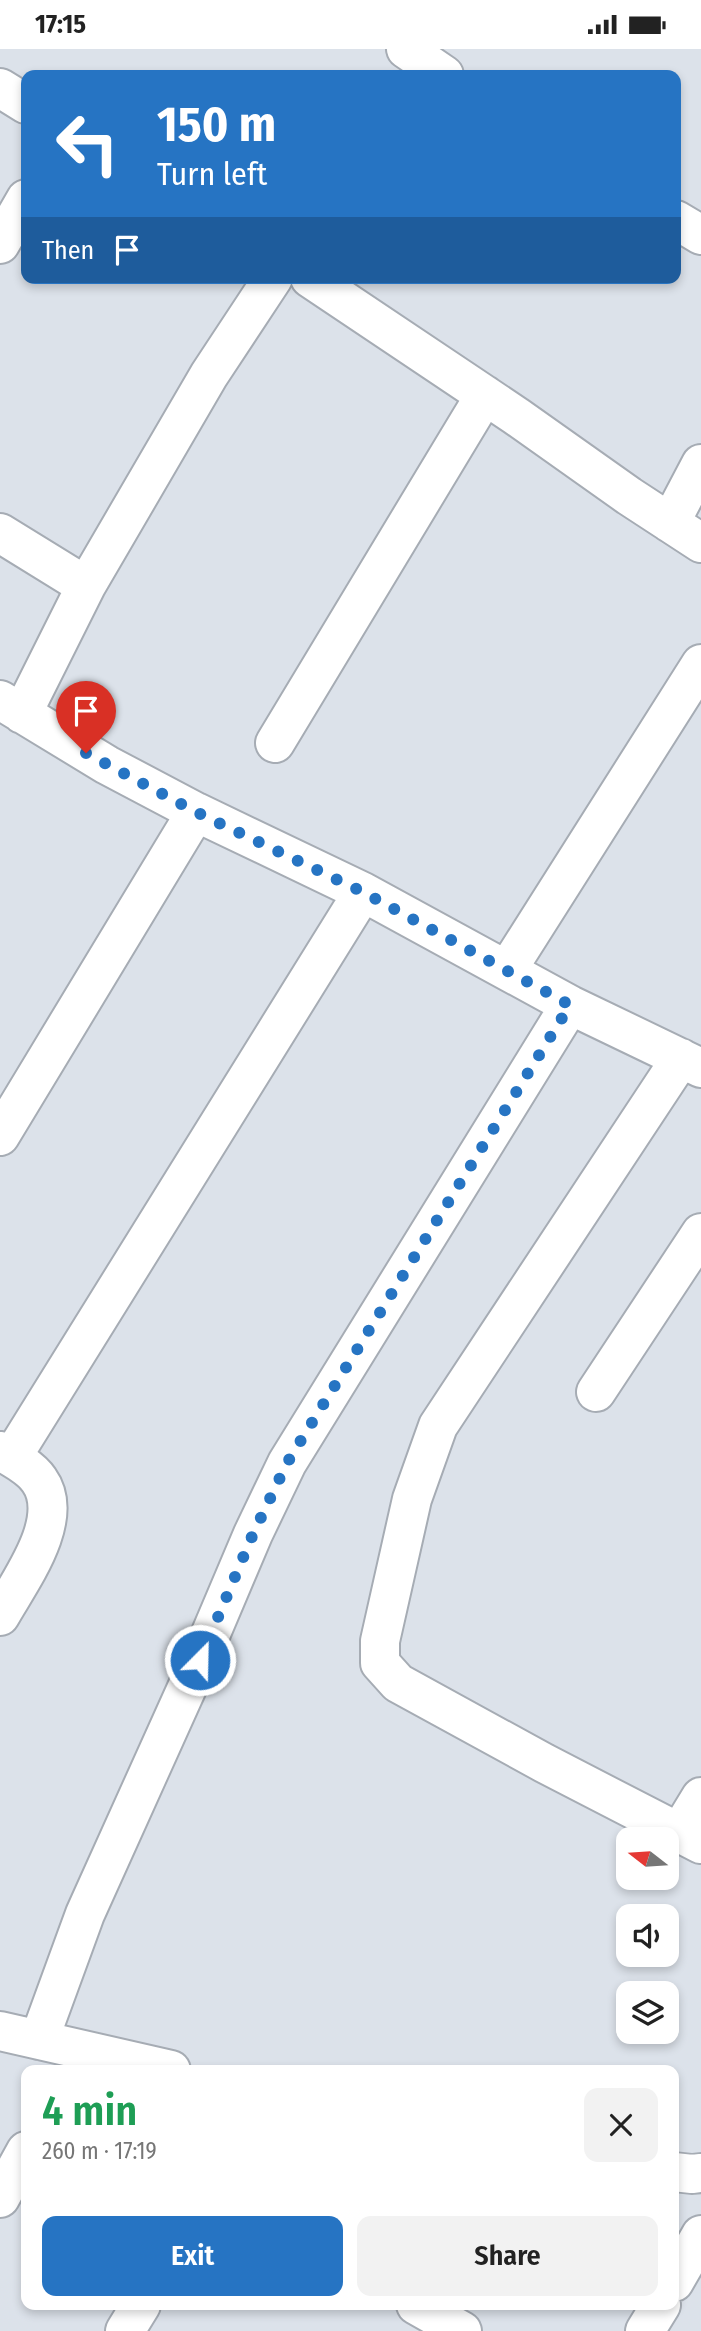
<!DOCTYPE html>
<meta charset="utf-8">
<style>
:root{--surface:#fff;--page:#f2f2f2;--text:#222;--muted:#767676;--accent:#2674c3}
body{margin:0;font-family:"Fira Sans Condensed",sans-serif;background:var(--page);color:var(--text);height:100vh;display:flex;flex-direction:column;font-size:26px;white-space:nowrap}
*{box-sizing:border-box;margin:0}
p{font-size:23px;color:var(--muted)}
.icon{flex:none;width:38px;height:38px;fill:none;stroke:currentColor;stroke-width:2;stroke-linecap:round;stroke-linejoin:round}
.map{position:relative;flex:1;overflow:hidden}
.sheet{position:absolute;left:21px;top:2016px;width:658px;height:245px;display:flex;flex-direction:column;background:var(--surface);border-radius:14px;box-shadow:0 4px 10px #0003}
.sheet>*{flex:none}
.banner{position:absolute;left:21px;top:21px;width:660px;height:214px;border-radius:14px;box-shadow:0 4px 10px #0003;background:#2674c3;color:#fff;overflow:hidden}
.needle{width:46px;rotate:287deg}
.fabs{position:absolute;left:616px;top:1778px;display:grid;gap:14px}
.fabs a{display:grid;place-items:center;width:63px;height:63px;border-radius:14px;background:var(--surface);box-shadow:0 4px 10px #0003;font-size:35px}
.pin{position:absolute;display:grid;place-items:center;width:60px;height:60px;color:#fff;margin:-72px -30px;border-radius:50% 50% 50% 0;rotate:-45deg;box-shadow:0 0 7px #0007}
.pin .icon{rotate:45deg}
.me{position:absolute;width:77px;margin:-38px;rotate:23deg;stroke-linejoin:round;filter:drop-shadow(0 0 5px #0008)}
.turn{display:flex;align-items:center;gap:24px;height:147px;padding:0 21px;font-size:32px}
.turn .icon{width:91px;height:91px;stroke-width:2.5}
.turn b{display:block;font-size:49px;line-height:60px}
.then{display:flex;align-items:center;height:66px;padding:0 21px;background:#0003;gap:14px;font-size:26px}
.round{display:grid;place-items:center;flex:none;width:74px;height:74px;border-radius:14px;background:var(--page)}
.head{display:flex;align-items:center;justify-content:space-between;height:119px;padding:0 21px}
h1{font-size:42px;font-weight:600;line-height:52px;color:#1e9e55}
.primary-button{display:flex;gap:14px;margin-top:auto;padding:14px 21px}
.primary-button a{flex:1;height:80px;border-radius:14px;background:var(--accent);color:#fff;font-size:28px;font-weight:600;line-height:80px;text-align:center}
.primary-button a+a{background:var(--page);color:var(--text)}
.status{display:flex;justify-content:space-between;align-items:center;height:49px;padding:0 35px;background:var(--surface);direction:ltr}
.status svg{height:19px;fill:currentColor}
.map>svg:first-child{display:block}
</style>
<div class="status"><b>17:15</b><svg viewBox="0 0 49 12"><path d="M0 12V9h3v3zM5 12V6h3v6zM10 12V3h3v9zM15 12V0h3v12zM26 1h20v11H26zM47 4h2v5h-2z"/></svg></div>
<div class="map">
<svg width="701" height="2282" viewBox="0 0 701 2282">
<rect width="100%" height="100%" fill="#dce2ea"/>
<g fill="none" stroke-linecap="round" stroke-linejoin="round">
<!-- minor casing -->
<g stroke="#a6acb4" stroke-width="42">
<path id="minor" d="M406 0 444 26
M0 39 26 55
M676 171 701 186
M0 195 26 150
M310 229 516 367 629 447 701 494
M670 474 701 415
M0 484 86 537
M0 651 107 716 196 763 363 843 570 956 701 1019
M22 665 86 537 209 326 273 229
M275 694 485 346
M507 921 701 615
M681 1009 438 1377 412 1450 380 1592V1614L398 1634 544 1714 701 1795
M0 1087 196 763
M596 1343 701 1184
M0 1402C13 1409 31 1419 39 1431 67 1470 19 1533 0 1567
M12 1408 363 843
M679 1784 701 1748
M0 1982 171 2021
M39 1991 85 1865 200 1610 253 1485 287 1414 570 956
M674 2123 692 2125 701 2124
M0 2149 26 2102
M674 2233 701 2186
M416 2256 462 2282
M125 2282 141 2256
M645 2282 661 2256"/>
</g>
<!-- minor -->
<use href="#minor" stroke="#fff" stroke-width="38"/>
</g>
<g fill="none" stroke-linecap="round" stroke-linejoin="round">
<!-- route -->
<path stroke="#2674c3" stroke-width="12" stroke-dasharray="0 21.6" d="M86 704 196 763 363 843 570 956 287 1414 253 1485 200 1611"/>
</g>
</svg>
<div class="fabs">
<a><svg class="needle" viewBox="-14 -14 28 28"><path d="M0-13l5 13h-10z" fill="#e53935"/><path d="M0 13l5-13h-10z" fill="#767676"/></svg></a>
<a><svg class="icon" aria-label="sound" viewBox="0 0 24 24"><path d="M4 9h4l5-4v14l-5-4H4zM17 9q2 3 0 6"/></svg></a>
<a><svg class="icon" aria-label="layers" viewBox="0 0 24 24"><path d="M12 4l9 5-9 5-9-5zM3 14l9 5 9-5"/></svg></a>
</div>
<div class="pin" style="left:86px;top:704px;background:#d93025"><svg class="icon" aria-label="arrive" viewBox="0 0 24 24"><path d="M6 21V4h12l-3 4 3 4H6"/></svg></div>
<svg class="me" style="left:200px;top:1611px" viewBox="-20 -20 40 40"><circle r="17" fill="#2674c3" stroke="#fff" stroke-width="3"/><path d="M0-11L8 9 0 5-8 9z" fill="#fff"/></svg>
<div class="banner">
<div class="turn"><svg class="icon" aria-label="left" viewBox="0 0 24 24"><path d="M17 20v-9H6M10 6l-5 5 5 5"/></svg><div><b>150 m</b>Turn left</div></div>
<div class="then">Then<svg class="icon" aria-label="arrive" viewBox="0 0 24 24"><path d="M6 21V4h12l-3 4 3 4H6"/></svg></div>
</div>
<section class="sheet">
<div class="head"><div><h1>4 min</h1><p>260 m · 17:19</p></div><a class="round"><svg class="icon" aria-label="close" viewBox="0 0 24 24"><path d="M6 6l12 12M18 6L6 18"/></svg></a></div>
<div class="primary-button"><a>Exit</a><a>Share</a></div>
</section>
</div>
